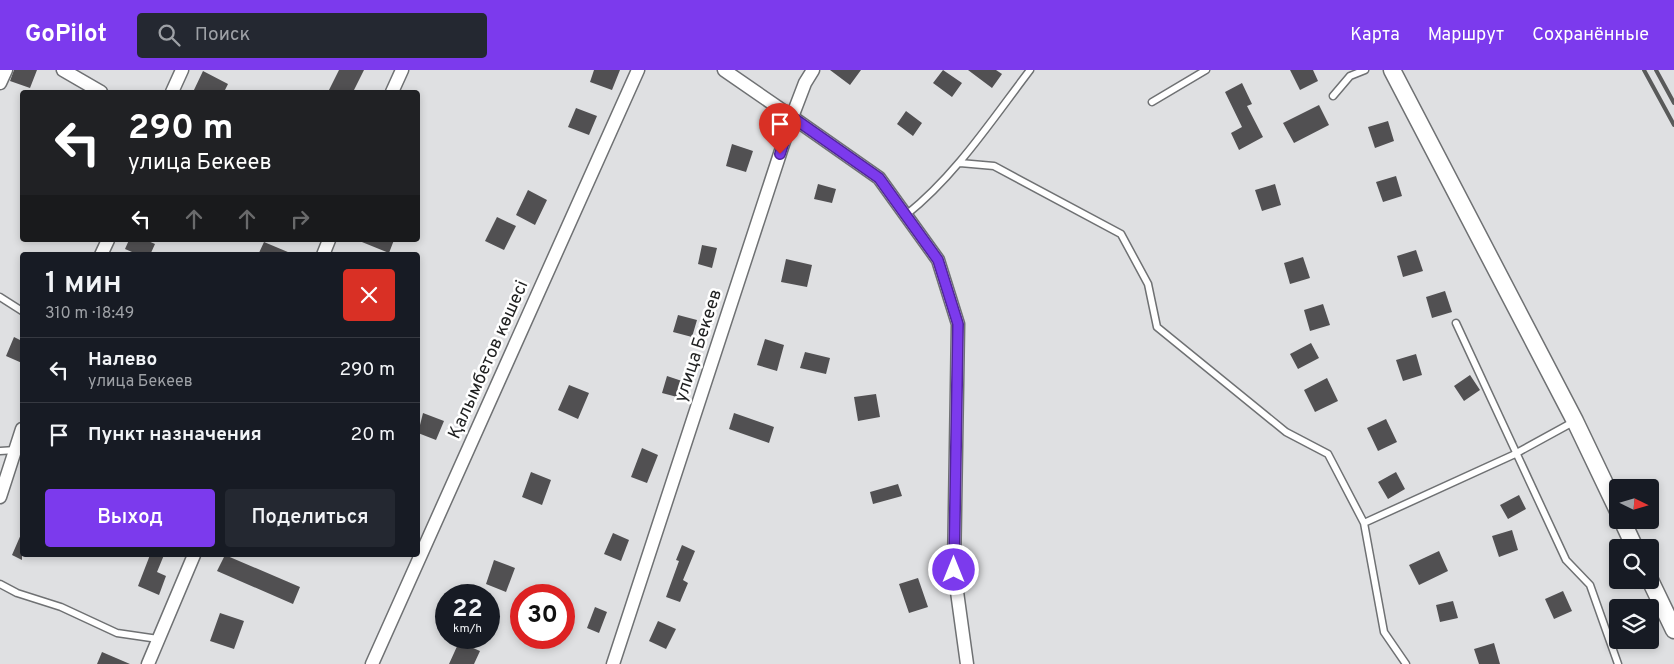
<!DOCTYPE html>
<html lang="ru">
<meta charset="utf-8">
<style>
:root{--surface:#171b24;--page:#242831;--text:#f1f3f6;--muted:#9ea1a6;--line:#363941;--accent:#7c3aed}
body{margin:0;font-family:Overpass,sans-serif;background:var(--page);color:var(--text);height:100vh;display:flex;flex-direction:column;font-size:19px;white-space:nowrap}
*{box-sizing:border-box;margin:0}
p{font-size:16px;color:var(--muted)}
.icon{flex:none;width:28px;height:28px;fill:none;stroke:currentColor;stroke-width:2;stroke-linecap:round;stroke-linejoin:round}
.map{position:relative;flex:1;overflow:hidden}
.panel{position:absolute;left:20px;top:182px;width:400px;height:305px;display:flex;flex-direction:column;background:var(--surface);border-radius:5px;box-shadow:0 2px 8px #0003}
.panel>*{flex:none}
.banner{position:absolute;left:20px;top:20px;width:400px;height:152px;border-radius:5px;box-shadow:0 2px 8px #0003;background:#202124;color:#fff;overflow:hidden}
.needle{width:32px;rotate:95deg}
.buttons{position:absolute;left:1609px;top:409px;display:grid;gap:10px}
.buttons a{display:grid;place-items:center;width:50px;height:50px;border-radius:5px;background:var(--surface);box-shadow:0 2px 8px #0003;font-size:25px}
.speed{position:absolute;left:435px;top:514px;display:flex;gap:10px;font-size:25px;font-weight:700;text-align:center}
.speed>*{display:grid;place-content:center;width:65px;height:65px;border-radius:50%;background:var(--surface);box-shadow:0 2px 8px #0003;line-height:1}
.speed small{font-size:12px;font-weight:400}
.speed .limit{border:8px solid #d22;background:#fff;color:#111}
.pin{position:absolute;display:grid;place-items:center;width:42px;height:42px;color:#fff;margin:-51px -21px;border-radius:50% 50% 50% 0;rotate:-45deg;box-shadow:0 0 5px #0007}
.pin .icon{rotate:45deg}
.me{position:absolute;width:55px;margin:-28px;rotate:0deg;stroke-linejoin:round;filter:drop-shadow(0 0 4px #0008)}
.turn{display:flex;align-items:center;gap:18px;height:105px;padding:0 25px;font-size:22px}
.turn .icon{width:65px;height:65px;stroke-width:2.5}
.turn b{display:block;font-size:35px;line-height:42px}
.lanes{display:flex;align-items:center;height:48px;padding:0 25px;background:#0003;justify-content:center;gap:25px;direction:ltr}
.lanes .off{opacity:.35}
.round{display:grid;place-items:center;flex:none;width:52px;height:52px;border-radius:5px;background:var(--page)}
.summary{display:flex;align-items:center;justify-content:space-between;height:85px;padding:0 25px}
h1{font-size:30px;font-weight:600;line-height:38px}
.cta{display:flex;gap:10px;margin-top:auto;padding:10px 25px}
.cta a{flex:1;height:58px;border-radius:5px;background:var(--accent);color:#fff;font-size:20px;font-weight:600;line-height:58px;text-align:center}
.cta a+a{background:var(--page);color:var(--text)}
ul{padding:0;list-style:none}
li{display:flex;align-items:center;gap:15px;height:65px;padding:0 25px;border-top:1px solid var(--line)}
li div{flex:1}
li b{display:block;font-size:19px}
li em{font-style:normal}
header{display:flex;align-items:center;gap:30px;box-sizing:border-box;height:70px;padding:0 25px;background:var(--accent);color:#fff}
header strong{font-size:24px}
nav{display:flex;gap:28px;margin-inline-start:auto;font-size:18px}
.search{width:350px;height:45px;background:var(--page);display:flex;align-items:center;gap:12px;box-sizing:border-box;padding:0 18px;border-radius:5px;color:var(--muted);font-size:19px}
.map>svg:first-child{display:block}
</style>
<header>
<strong>GoPilot</strong>
<div class="search"><svg class="icon" aria-label="search" viewBox="0 0 24 24"><circle cx="10" cy="10" r="6"/><path d="M15 15l6 6"/></svg>Поиск</div>
<nav><a>Карта</a><a>Маршрут</a><a>Сохранённые</a></nav>
</header>
<div class="map">
<svg width="1674" height="594" viewBox="0 0 1674 594">
<rect width="100%" height="100%" fill="#dfe0e2"/>
<!-- building -->
<path fill="#515052" d="M14 0H37L30 18 10 11Z
M339 0H364L353 22H328Z
M594 0H620L612 20 590 12Z
M830 0H861L850 15Z
M943 0 962 13 952 27 933 13Z
M968 0H996L1002 4 992 18Z
M1290 0H1313L1318 11 1300 20Z
M203 1 228 14 224 22H193Z
M1242 13 1252 34 1247 36 1263 67 1239 80 1231 63 1242 57 1225 22Z
M1319 35 1329 55 1294 73 1283 53Z
M576 38 597 46 589 65 568 57Z
M906 41 922 53 913 66 897 54Z
M1388 51 1394 71 1375 78 1368 57Z
M732 74 753 81 746 102 726 96Z
M1396 106 1402 126 1383 132 1376 112Z
M818 114 836 119 832 133 814 129Z
M1275 114 1281 135 1262 141 1255 120Z
M528 120 547 130 535 155 516 145Z
M497 147 516 156 504 180 485 171Z
M129 170H146L155 174 150 185H139L125 179Z
M357 170H394L389 183Z
M264 172 295 185H258Z
M702 175 717 178 712 198 698 194Z
M1416 180 1423 201 1403 207 1397 186Z
M1303 187 1310 208 1290 214 1284 193Z
M786 189 812 195 807 217 781 212Z
M1445 221 1452 242 1432 248 1426 227Z
M1323 234 1330 255 1310 261 1304 240Z
M678 245 697 250 692 267 673 262Z
M14 267 22 271V293L6 286Z
M765 269 784 275 777 301 757 295Z
M1311 273 1319 288 1298 299 1290 284Z
M805 282 830 288 826 304 800 298Z
M1416 284 1422 305 1403 311 1396 290Z
M1470 305 1480 320 1464 331 1454 316Z
M667 306 685 312 681 328 662 323Z
M1327 308 1338 331 1315 342 1304 320Z
M569 315 589 323 578 349 558 340Z
M876 324 880 347 858 351 854 327Z
M423 343 444 351 436 370 418 363Z
M734 343 774 357 769 373 729 359Z
M1386 349 1397 372 1378 381 1367 358Z
M642 378 658 385 647 413 631 407Z
M531 402 551 410 542 435 522 427Z
M1396 402 1405 419 1388 429 1378 412Z
M898 414 902 426 873 434 870 422Z
M1519 425 1526 439 1508 449 1500 435Z
M1512 460 1518 480 1499 487 1492 466Z
M22 462V490L12 485Z
M613 463 629 470 621 491 604 484Z
M682 475 695 481 683 510 688 513 680 532 666 527 679 491 676 490Z
M1439 481 1448 501 1419 515 1409 495Z
M150 485H164L157 502 166 506 159 525 138 516Z
M225 485 300 517 293 534 217 501Z
M494 490 515 498 506 522 486 514Z
M918 508 928 537 909 543 899 514Z
M1563 521 1572 541 1554 549 1545 529Z
M1453 531 1458 548 1440 552 1436 535Z
M595 537 607 542 599 563 587 558Z
M220 543 244 551 234 579 210 571Z
M658 551 676 559 666 579 649 571Z
M459 572 480 581 474 594H449Z
M1494 573 1500 594H1479L1474 579Z
M102 582 130 594H97Z"/>
<g fill="none" stroke-linecap="round" stroke-linejoin="round">
<!-- service casing -->
<g stroke="#6f7173" stroke-width="9">
<path id="service" d="M1333 26 1350 6 1365 0
M1152 32 1206 0
M960 93 994 96 1121 164 1148 214 1157 257 1286 362 1328 384 1364 453 1513 385 1575 351
M906 145C956 105 991 51 1030 0
M0 227 22 241
M1456 253 1566 490 1590 515 1618 594
M0 381 16 380
M1364 453 1384 562 1406 594
M0 514 17 523 61 537 117 563 158 569"/>
</g>
<!-- minor casing -->
<g stroke="#6f7173" stroke-width="15">
<path id="minor" d="M63 0 101 22
M813 0 805 13 792 47 879 108 938 190 958 254 954 500 967 594
M0 13 6 0
M172 22 182 0
M392 22 402 0
M101 185 108 170
M323 185 329 170
M0 427 22 359
M148 594 194 485
M372 594 638 0
M613 594 792 47 724 0"/>
</g>
<!-- tertiary casing -->
<g stroke="#6f7173" stroke-width="19">
<path id="tertiary" d="M1392 0 1575 351 1618 441
M1622 450 1635 478
M1650 510 1674 560"/>
</g>
<!-- service -->
<use href="#service" stroke="#fff" stroke-width="6"/>
<!-- minor -->
<use href="#minor" stroke="#fff" stroke-width="12"/>
<!-- tertiary -->
<use href="#tertiary" stroke="#fff" stroke-width="16"/>
<!-- rail -->
<path stroke="#595a5a" stroke-width="4" d="M1644 0 1674 55
M1656 0 1674 33"/>
</g>
<g fill="none" stroke-linecap="round" stroke-linejoin="round">
<!-- route casing -->
<g stroke="#51269a" stroke-width="12">
<path id="route" d="M780 84 792 47 879 108 938 190 958 254 954 500"/>
</g>
<!-- route -->
<use href="#route" stroke="#7c3aed" stroke-width="9"/>
</g>
<g text-anchor="middle" dominant-baseline="central" stroke-width="5" stroke-linejoin="round" paint-order="stroke">
<!-- street labels -->
<g font-size="18" fill="#1f2020" stroke="#fff">
<text transform="translate(699 276) rotate(-72)">улица Бекеев</text>
<text transform="translate(489 290) rotate(-66)">Қалымбетов көшесі</text>
</g>
</g>
</svg>
<div class="buttons">
<a><svg class="needle" viewBox="-14 -14 28 28"><path d="M0-13l5 13h-10z" fill="#e53935"/><path d="M0 13l5-13h-10z" fill="#9ea1a6"/></svg></a>
<a><svg class="icon" aria-label="search" viewBox="0 0 24 24"><circle cx="10" cy="10" r="6"/><path d="M15 15l6 6"/></svg></a>
<a><svg class="icon" aria-label="layers" viewBox="0 0 24 24"><path d="M12 4l9 5-9 5-9-5zM3 14l9 5 9-5"/></svg></a>
</div>
<div class="speed"><div>22<small>km/h</small></div><div class="limit">30</div></div>
<div class="pin" style="left:780px;top:84px;background:#d93025"><svg class="icon" aria-label="arrive" viewBox="0 0 24 24"><path d="M6 21V4h12l-3 4 3 4H6"/></svg></div>
<svg class="me" style="left:954px;top:500px" viewBox="-20 -20 40 40"><circle r="17" fill="#7c3aed" stroke="#fff" stroke-width="3"/><path d="M0-11L8 9 0 5-8 9z" fill="#fff"/></svg>
<div class="banner">
<div class="turn"><svg class="icon" aria-label="left" viewBox="0 0 24 24"><path d="M17 20v-9H6M10 6l-5 5 5 5"/></svg><div><b>290 m</b>улица Бекеев</div></div>
<div class="lanes"><svg class="icon" aria-label="left" viewBox="0 0 24 24"><path d="M17 20v-9H6M10 6l-5 5 5 5"/></svg><svg class="icon off" aria-label="ahead" viewBox="0 0 24 24"><path d="M12 20V5M6 11l6-6 6 6"/></svg><svg class="icon off" aria-label="ahead" viewBox="0 0 24 24"><path d="M12 20V5M6 11l6-6 6 6"/></svg><svg class="icon off" aria-label="right" viewBox="0 0 24 24"><path d="M7 20v-9h11M14 6l5 5-5 5"/></svg></div>
</div>
<section class="panel">
<div class="summary"><div><h1>1 мин</h1><p>310 m · 18:49</p></div><a class="round" style="background:#d93025;color:#fff"><svg class="icon" aria-label="close" viewBox="0 0 24 24"><path d="M6 6l12 12M18 6L6 18"/></svg></a></div>
<ul>
<li><svg class="icon" aria-label="left" viewBox="0 0 24 24"><path d="M17 20v-9H6M10 6l-5 5 5 5"/></svg><div><b>Налево</b><p>улица Бекеев</p></div><em>290 m</em></li>
<li><svg class="icon" aria-label="arrive" viewBox="0 0 24 24"><path d="M6 21V4h12l-3 4 3 4H6"/></svg><div><b>Пункт назначения</b></div><em>20 m</em></li>
</ul>
<div class="cta"><a>Выход</a><a>Поделиться</a></div>
</section>
</div>
